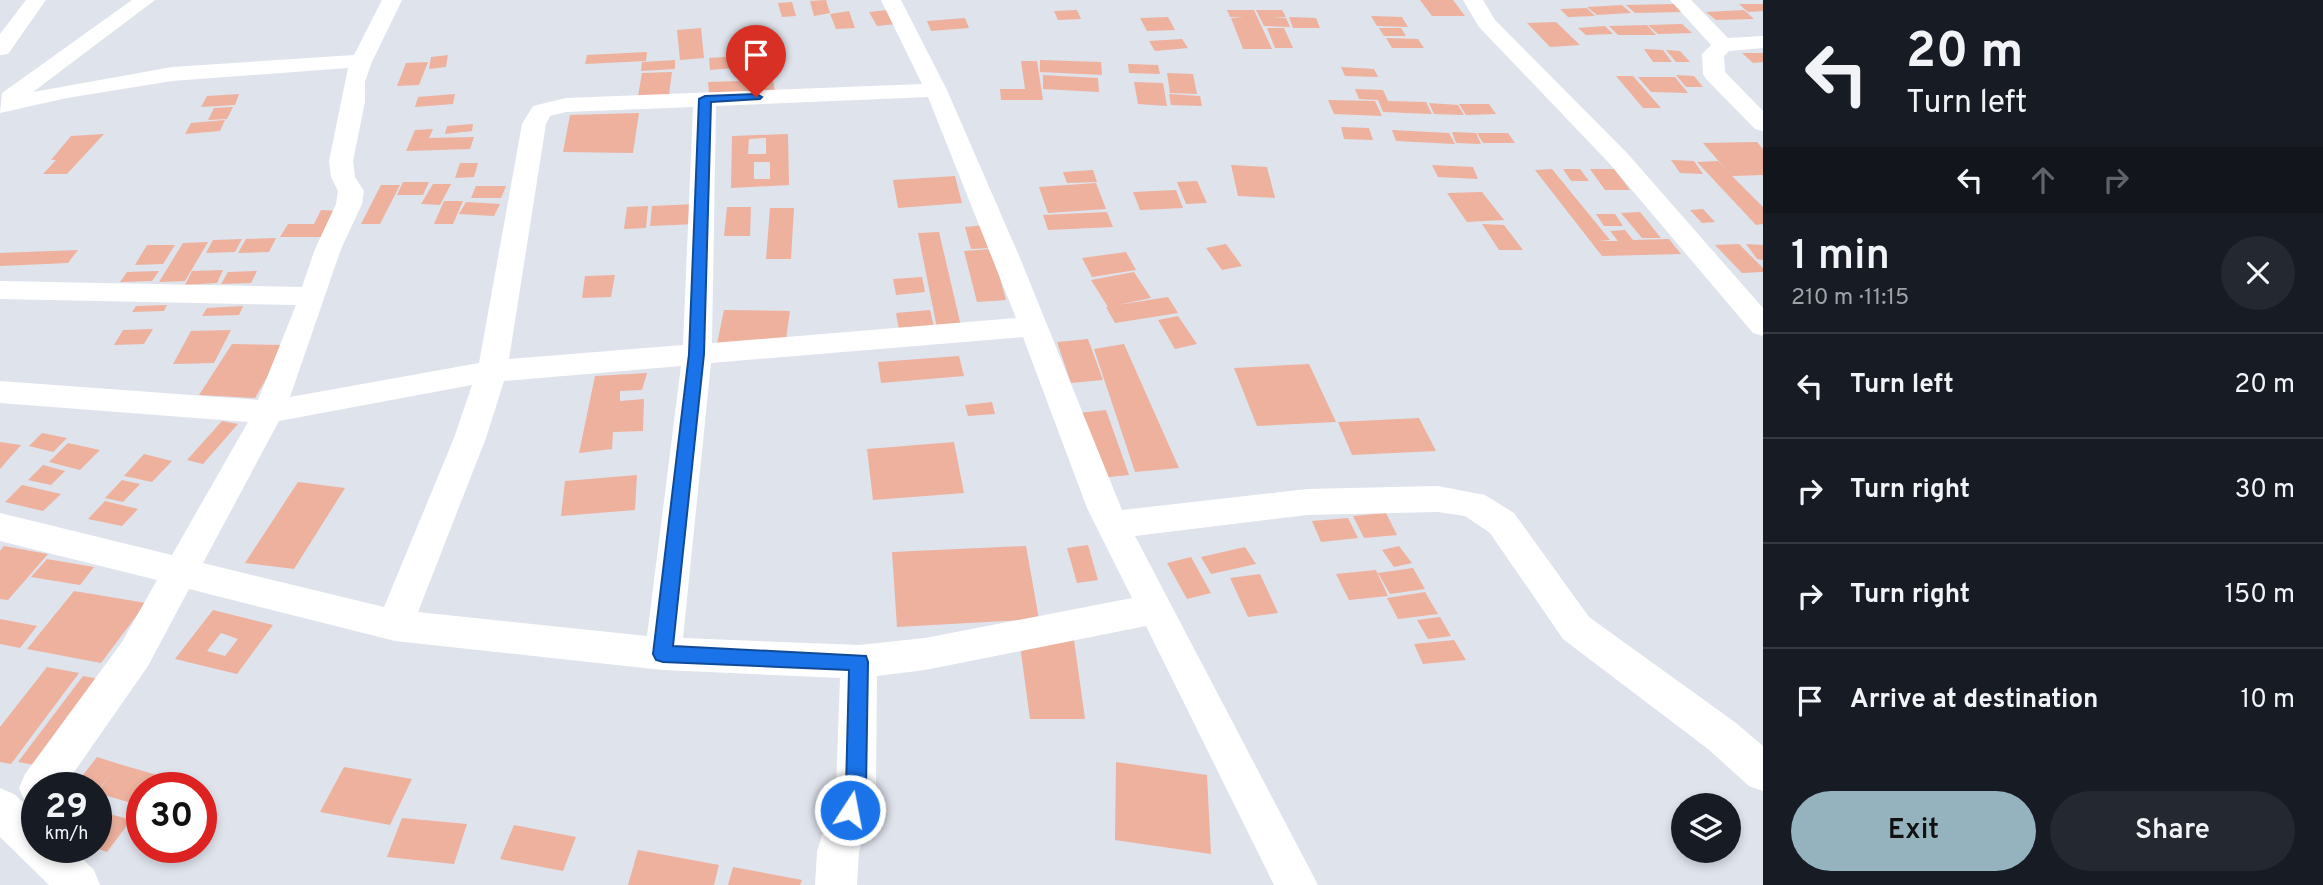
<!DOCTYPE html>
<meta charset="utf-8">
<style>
:root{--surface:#171b24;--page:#242831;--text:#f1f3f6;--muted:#9ea1a6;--line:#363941;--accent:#95b3be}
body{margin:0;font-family:Overpass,sans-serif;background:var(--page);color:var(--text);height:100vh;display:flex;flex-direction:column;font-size:26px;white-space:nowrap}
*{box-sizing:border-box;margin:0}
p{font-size:23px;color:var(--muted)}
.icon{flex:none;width:38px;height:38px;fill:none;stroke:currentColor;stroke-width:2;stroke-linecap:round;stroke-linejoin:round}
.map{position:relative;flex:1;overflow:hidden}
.panel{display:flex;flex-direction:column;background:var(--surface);width:560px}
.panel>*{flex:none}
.banner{background:#171b24;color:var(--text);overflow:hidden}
.controls{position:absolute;left:1671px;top:793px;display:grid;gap:14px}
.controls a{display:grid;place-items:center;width:70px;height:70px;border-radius:50%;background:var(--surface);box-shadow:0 4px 10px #0003;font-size:35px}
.speed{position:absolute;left:21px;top:772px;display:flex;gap:14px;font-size:35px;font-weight:700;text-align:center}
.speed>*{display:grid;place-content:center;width:91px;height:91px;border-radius:50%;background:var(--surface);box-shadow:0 4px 10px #0003;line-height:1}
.speed small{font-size:18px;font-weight:400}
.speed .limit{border:10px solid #d22;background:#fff;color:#111}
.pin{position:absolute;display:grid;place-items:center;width:60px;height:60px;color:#fff;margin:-72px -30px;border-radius:50% 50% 50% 0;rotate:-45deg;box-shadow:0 0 7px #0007}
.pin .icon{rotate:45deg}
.me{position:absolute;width:77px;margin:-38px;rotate:11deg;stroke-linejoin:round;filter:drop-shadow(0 0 5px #0008)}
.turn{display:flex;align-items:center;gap:24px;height:147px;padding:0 28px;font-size:32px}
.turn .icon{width:91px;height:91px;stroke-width:2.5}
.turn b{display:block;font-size:49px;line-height:60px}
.lanes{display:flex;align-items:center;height:66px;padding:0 28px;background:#0003;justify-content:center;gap:35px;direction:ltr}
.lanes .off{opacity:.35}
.round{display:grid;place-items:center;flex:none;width:74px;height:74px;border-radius:37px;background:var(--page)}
.overview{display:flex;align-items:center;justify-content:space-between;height:119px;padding:0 28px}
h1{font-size:42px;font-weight:600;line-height:52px}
.button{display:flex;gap:14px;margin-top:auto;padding:14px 28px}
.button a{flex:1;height:80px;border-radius:42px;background:var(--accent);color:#111;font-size:28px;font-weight:600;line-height:80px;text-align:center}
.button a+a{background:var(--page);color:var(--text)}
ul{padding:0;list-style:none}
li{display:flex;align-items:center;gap:21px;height:105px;padding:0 28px;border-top:2px solid var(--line)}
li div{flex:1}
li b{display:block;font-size:26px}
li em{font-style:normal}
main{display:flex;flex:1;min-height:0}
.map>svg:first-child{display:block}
</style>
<main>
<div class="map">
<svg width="1763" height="885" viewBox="0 0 1763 885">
<rect width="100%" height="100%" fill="#dfe3ec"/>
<!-- building -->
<path fill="#edb19e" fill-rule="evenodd" d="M826 0 830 13 814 16 810 1Z
M1420 0H1453L1465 16H1432Z
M792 2 796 16 782 17 778 3Z
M1675 4 1684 12 1635 13 1626 5Z
M1739 4H1763V11L1748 12Z
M1622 5 1631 13 1597 15 1587 7Z
M1587 8 1595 16 1568 17 1560 9Z
M887 10 896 24 877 26 869 12Z
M1077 10 1081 19 1058 20 1054 11Z
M1227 10H1254L1272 49H1243L1231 18 1244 17H1230Z
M1256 10H1282L1286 17 1272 18H1286L1290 27 1264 26Z
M1744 10 1754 19 1716 20 1706 12Z
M849 11 855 28 836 29 830 14Z
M1371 16 1402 17 1408 27 1377 26Z
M1168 17 1175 30 1147 31 1140 18Z
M1289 17 1316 18 1320 28H1293Z
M965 18 969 28 931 31 927 21Z
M1556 22 1580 45 1550 47 1527 23Z
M1682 24 1692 33 1658 34 1648 25Z
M1647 25 1656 35H1618L1609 26Z
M1605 26 1613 34 1586 35 1578 28Z
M701 28 704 58 680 60 677 30Z
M1267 28H1284L1293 48H1275Z
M1379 28H1401L1406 36H1384Z
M1386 38 1418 39 1424 48H1392Z
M1182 39 1188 48 1155 51 1149 41Z
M1644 49 1663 50 1672 62H1653Z
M1666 50 1680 51 1690 62H1676Z
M647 52 646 61 585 64 587 55Z
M1742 53H1763V62L1753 63Z
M769 54 771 65 710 70 709 58Z
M448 55 446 67 429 69 431 57Z
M675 60V69L641 71 642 62Z
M1040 60 1101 62 1102 75 1040 72Z
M1021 61H1037L1043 100H1001L1000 89H1025Z
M428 62 419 85 397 86 406 63Z
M1128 64 1158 65 1160 74 1129 73Z
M1341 67 1374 69 1378 77 1345 76Z
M770 71 771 77 755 79 754 72Z
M672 72 669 95 638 96 642 73Z
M1167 73 1193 74 1197 94 1170 93Z
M1043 75 1098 78 1099 92 1043 89Z
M1676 75 1694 76 1703 87H1686Z
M1616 76H1633L1661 108H1643Z
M1638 77H1675L1688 93 1651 92Z
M773 80 775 91 709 93 708 82Z
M1134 82 1163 83 1167 106 1138 104Z
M1355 89 1383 90 1388 101 1426 102 1432 114 1383 112 1378 100 1359 99Z
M239 94 235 105 201 107 207 96Z
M455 94 453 104 415 107 418 97Z
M1169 94 1200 96 1202 106 1171 105Z
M1328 100 1375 101 1382 116 1334 114Z
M1429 103 1458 105 1464 115 1434 114Z
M1459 104H1489L1496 114 1466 115Z
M233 107 227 119 208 120 214 108Z
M639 113 633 153 563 152 570 115Z
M225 120 220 131 185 134 191 123Z
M473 124 472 131 445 134 447 126Z
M1341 127 1369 128 1373 140 1344 139Z
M433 129 429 138 474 137 470 149 406 151 415 130Z
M1392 130 1449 133 1455 144 1396 141Z
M1452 132 1476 133 1481 144 1456 143Z
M1477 133H1508L1515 143H1483Z
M104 134 67 174H43L56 160H51L71 136Z
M788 134 789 185 731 188 732 136ZM766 138V154H748L749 139ZM754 162H770V179H754Z
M1757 142 1763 149V175L1732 176 1763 207V224L1756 225 1697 162 1718 161 1729 173 1703 143Z
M1671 160 1694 161 1703 174 1680 173Z
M460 163H478L474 177 455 178Z
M1231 165 1267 167 1275 198 1238 196Z
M1432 165 1473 167 1478 179 1438 177Z
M1552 169 1610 240 1598 241H1618L1610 231 1625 230 1633 240 1669 239 1681 254 1602 256 1535 170Z
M1563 169H1580L1589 181H1571Z
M1590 169H1614L1630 190H1605Z
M1093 170 1097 182 1067 183 1063 172Z
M955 176 962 203 898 208 893 180Z
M1197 181 1207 203 1186 204 1177 182Z
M403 182H429L423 195H397Z
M1096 183 1106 209 1048 213 1039 187Z
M433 184H451L440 205 421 204Z
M381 185H400L380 224H361Z
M476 186H506L501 198H471Z
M1176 190 1183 208 1140 210 1133 192Z
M1482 192 1504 220 1467 222 1447 193Z
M444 201H463L453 224H434Z
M466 202 500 204 494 216 459 214Z
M697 204 696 224 650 226 652 206Z
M648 206 646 228 624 229 627 207Z
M727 207H751L750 236H724Z
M770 208H794L791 259H766Z
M1703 209 1715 222 1702 223 1690 210Z
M321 210 342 211 327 237H280L288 224H314Z
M1107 212 1113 227 1048 230 1043 215Z
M1640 212 1661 238H1642L1621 213Z
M1596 214H1615L1623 226H1604Z
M1482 224 1504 225 1523 250H1499Z
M985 225 991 248 971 249 965 227Z
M939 232 961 326 937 328 918 233Z
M276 238 269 252 238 253 246 239Z
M242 239 235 252 206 253 213 240Z
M208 242 185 281 159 282 183 243Z
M1226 244 1242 266 1222 270 1206 248Z
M1739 244 1763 268V272L1742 273 1715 245Z
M1746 244 1763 245V260L1757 259Z
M147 245H175L163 264 135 265Z
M992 249 1006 300 977 302 964 251Z
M78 250 68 263 0 266V253Z
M1126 252 1136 270 1092 277 1082 258Z
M223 270 217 283 185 285 192 271Z
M159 271 152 281 120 282 127 272Z
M257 271 251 283 221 284 228 272Z
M1134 272 1151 298 1117 305 1168 297 1178 313 1115 323 1106 307H1108L1091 280Z
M615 275 611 297 582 298 585 276Z
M922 277 925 292 896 295 893 279Z
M167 305 164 311 132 312 136 306Z
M243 306 239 315 202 316 207 308Z
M724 310 790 311 785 346 717 344Z
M930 310 934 327 899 330 896 313Z
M1178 316 1197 344 1175 349 1158 320Z
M153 329 144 344 114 345 123 330Z
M231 330 214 363 173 364 191 331Z
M1088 339 1103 380 1071 383 1057 342Z
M232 344 286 345 255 398 199 395Z
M1124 344 1179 468 1135 472 1094 349Z
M959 356 964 376 881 383 878 362Z
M1309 364 1336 422 1257 426 1234 368Z
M647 373 642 390 620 391V401L644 399 643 431 613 432 612 449 579 453 595 376Z
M992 402 995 414 968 416 965 405Z
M1106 410 1129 475 1099 478 1078 413Z
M1419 418 1436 451 1352 455 1338 422Z
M222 421 238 424 203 464 187 460Z
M42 433 67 438 53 452 29 446Z
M0 442 21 445 0 469Z
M954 442 964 493 873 500 867 449Z
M68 443 100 450 80 470 49 462Z
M144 454 172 461 152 482 124 476Z
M43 465 65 471 51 485 28 480Z
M637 475 635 510 561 516 565 481Z
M122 480 140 484 123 502 105 498Z
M298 482 345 488 294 569 245 563Z
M22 485 61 494 43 511 5 502Z
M105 501 138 509 122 526 88 519Z
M1386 513 1397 535 1364 538 1353 516Z
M1348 518 1358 538 1321 542 1312 521Z
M1088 545 1098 580 1077 583 1067 548Z
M4 546 48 554 8 600 0 599V551Z
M1026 546 1039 619 897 627 892 552Z
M1399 546 1412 563 1394 567 1382 550Z
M1245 547 1256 564 1211 574 1201 557Z
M1191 557 1211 593 1187 599 1167 563Z
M47 559 94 567 80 585 31 577Z
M1413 568 1425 589 1390 594 1378 573Z
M1376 570 1388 596 1349 600 1336 574Z
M1260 574 1278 613 1248 617 1230 578Z
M74 591 146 603 101 663 27 649Z
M1425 592 1438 614 1398 619 1387 598Z
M213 610 273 625 237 674 175 659ZM221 633 238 639 225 656 207 651Z
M1440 617 1451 636 1428 639 1417 620Z
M0 619 37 626 20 648 0 644Z
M1074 640 1085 719H1030L1020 645Z
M1454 640 1466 660 1423 664 1414 644Z
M47 667 79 673 11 764 0 762V727Z
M83 676 104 680 40 766 18 762Z
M97 757 119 764 164 777 156 788H142V806L97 793 110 775 96 793V788H73Z
M1116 762 1207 775 1211 854 1115 840Z
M344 767 412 779 390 825 320 812Z
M96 810 131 820 107 852 96 848Z
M402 818 467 824 454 864 387 857Z
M514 825 576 837 563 871 500 859Z
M638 850 719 865 714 885H628Z
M733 867 802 880 800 885H728Z"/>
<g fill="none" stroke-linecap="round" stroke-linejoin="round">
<!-- minor -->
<path fill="#fff" fill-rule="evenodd" d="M26 0H46L8 54 0 55V34Z
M132 0H155L33 92 172 67 354 55 382 0H402L371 64 365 82V102L353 161 355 177 364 191 362 204 341 249 290 397 479 363 522 124 533 106 566 98 922 84 881 0H901L947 90 1020 258 1122 510 1307 489 1438 486 1485 495 1514 513 1589 617 1736 723 1763 746V791L1749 786 1708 749 1563 639 1490 533 1465 516 1438 512 1307 515 1135 536 1318 885H1274L1146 626 925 670 877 676 876 788 859 852 857 885H815L817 852 836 788 840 678 663 670 395 641 189 589 148 666 63 788H37V807L25 802 19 788 25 774 122 642 157 580 0 541V513L172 555 248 422 0 403V381L258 400 296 305 0 299V281L302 287 315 249 336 204 338 191 331 177 329 161 348 68 172 81 67 98 0 113 2 93ZM928 97 1016 318 712 343 716 106ZM693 107 683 345 509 359 546 124 550 116 566 112ZM1023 337 1087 508 1132 598 925 638 859 645 683 638 711 363ZM681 366 647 636 418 612 486 438 504 381ZM472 385 454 438 384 607 203 563 279 421Z
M1463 0H1483L1495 20 1627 153 1763 308V336L1753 333 1609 163 1479 27Z
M1670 0H1691L1728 38 1763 36V48L1729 51 1724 56 1725 72 1763 111V131L1755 129 1706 79 1703 74 1702 54 1711 45Z
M0 788 14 794 37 815V847H70L94 870 100 885H49L0 837Z"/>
</g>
<!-- route -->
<path fill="#1a73e8" stroke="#114b97" stroke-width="2" d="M756 94 762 97 760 99 711 102 704 354 673 646 866 656 868 662 866 788 857 817 850 820 843 817 840 810 846 788 849 670 663 662 656 660 653 654 689 354 699 99 705 96Z"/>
</svg>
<div class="controls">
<a><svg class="icon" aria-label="layers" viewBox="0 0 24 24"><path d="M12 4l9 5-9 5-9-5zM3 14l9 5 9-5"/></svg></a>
</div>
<div class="speed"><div>29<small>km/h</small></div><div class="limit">30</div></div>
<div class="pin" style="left:756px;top:97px;background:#d93025"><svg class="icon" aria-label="arrive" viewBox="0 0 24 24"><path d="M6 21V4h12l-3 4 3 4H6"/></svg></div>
<svg class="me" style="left:850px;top:810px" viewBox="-20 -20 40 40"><circle r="17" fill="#1a73e8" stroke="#fff" stroke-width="3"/><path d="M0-11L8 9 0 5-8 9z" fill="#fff"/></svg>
</div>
<section class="panel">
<div class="banner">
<div class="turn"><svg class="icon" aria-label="left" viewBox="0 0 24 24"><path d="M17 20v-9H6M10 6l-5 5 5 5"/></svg><div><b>20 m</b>Turn left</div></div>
<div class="lanes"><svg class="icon" aria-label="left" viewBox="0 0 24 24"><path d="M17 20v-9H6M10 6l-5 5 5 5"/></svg><svg class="icon off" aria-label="ahead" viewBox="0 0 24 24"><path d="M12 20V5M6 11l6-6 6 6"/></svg><svg class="icon off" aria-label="right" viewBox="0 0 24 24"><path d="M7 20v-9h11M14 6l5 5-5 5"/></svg></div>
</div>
<div class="overview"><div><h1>1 min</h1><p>210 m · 11:15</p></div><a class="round"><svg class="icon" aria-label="close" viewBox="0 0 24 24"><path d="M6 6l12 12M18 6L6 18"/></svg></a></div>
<ul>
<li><svg class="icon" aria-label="left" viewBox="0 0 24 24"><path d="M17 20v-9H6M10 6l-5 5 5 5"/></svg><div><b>Turn left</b></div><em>20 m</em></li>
<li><svg class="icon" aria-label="right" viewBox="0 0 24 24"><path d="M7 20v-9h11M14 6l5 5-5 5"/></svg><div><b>Turn right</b></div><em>30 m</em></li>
<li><svg class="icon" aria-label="right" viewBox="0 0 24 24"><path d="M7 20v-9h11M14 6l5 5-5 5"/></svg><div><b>Turn right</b></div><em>150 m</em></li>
<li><svg class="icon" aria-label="arrive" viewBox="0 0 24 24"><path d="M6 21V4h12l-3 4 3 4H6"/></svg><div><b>Arrive at destination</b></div><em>10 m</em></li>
</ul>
<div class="button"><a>Exit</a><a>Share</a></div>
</section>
</main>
